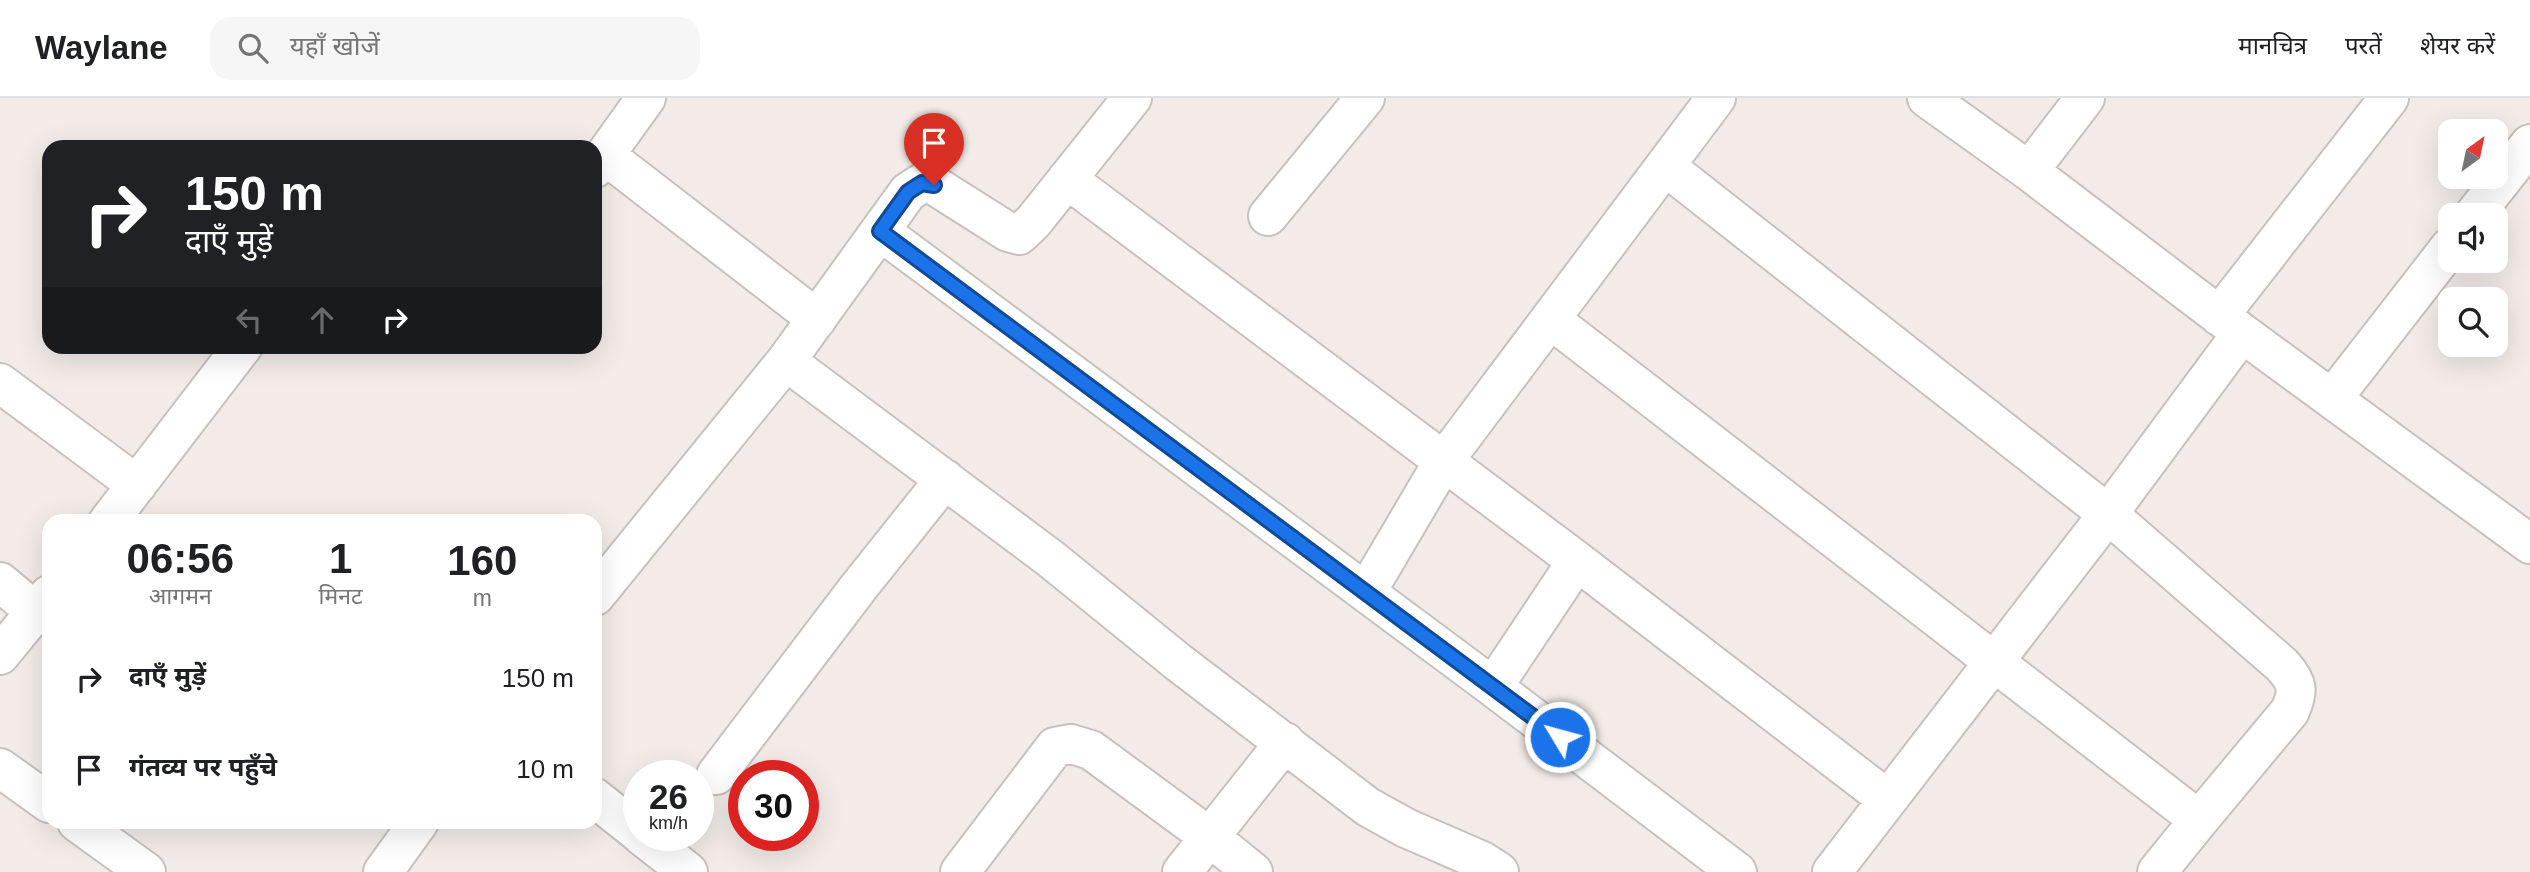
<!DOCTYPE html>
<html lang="hi">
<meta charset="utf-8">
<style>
:root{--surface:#fff;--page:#f6f6f6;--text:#202124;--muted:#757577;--line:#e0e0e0}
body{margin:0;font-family:Arial,"Noto Sans Devanagari",sans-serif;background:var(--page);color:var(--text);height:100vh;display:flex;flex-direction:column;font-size:26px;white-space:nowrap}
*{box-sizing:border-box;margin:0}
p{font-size:23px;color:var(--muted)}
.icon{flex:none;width:38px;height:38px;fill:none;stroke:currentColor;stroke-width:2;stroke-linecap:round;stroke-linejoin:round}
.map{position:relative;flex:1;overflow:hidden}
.panel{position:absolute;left:42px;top:416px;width:560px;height:315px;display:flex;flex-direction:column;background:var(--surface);border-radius:21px;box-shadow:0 7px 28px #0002}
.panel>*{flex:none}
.guide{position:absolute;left:42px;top:42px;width:560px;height:214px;border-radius:21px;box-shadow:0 7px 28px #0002;background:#202124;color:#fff;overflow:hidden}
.needle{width:46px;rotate:33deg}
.buttons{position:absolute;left:2438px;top:21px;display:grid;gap:14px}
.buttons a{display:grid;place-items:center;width:70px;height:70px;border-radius:14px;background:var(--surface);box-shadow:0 7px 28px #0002;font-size:35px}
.speed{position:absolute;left:623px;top:662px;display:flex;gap:14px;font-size:35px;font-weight:700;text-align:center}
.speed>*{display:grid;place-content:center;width:91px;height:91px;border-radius:50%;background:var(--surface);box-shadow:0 7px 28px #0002;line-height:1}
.speed small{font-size:18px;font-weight:400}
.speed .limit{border:10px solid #d22;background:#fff;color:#111}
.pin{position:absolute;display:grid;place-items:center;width:60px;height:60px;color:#fff;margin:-72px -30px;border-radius:50% 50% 50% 0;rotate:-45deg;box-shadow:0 0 7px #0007}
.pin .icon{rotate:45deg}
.me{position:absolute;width:77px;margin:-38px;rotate:307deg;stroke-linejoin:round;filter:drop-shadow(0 0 5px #0008)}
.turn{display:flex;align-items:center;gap:24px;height:147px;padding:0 28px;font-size:32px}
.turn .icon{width:91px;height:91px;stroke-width:2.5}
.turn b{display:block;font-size:49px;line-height:60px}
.lanes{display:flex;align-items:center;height:66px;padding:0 28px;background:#0003;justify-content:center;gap:35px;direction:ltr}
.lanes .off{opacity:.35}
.eta{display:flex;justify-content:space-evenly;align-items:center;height:119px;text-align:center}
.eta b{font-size:42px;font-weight:600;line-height:49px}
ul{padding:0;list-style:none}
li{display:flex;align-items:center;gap:21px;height:91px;padding:0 28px}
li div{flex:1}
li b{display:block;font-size:26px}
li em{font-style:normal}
header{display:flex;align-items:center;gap:42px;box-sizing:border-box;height:98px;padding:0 35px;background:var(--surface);border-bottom:2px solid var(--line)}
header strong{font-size:33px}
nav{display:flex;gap:38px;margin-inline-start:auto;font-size:24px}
.search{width:490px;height:63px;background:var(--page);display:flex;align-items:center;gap:18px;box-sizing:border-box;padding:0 24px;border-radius:21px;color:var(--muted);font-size:26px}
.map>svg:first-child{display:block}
</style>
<header>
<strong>Waylane</strong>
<div class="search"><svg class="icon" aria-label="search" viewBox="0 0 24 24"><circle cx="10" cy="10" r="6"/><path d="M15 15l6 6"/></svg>यहाँ खोजें</div>
<nav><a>मानचित्र</a><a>परतें</a><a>शेयर करें</a></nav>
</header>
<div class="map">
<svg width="2530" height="774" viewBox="0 0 2530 774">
<rect width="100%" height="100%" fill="#f2ebe8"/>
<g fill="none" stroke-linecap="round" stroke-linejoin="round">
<!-- street casing -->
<g stroke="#c8c1be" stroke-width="42">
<path id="street" d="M1927 0 2029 73 2242 235 2530 446
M605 57 646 0
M1665 68 2108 416 2282 567C2298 585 2299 592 2290 613L2199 722
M595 70 605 57 817 221
M2029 73 2085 0
M1067 81 1577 463
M2474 117 2530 46
M1268 118 1365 0
M880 133 1493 589
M2219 218 2389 0
M1550 221 2199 722 2157 774
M786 263 1051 461 1178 564 1368 709 1406 730 1482 763 1499 774
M0 285 137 387
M2332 301 2450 149
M108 424 243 248
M0 484 36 514
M1367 493 1443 364 1716 0
M595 498 786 263 908 94 922 85 934 87 1008 134 1019 137 1033 124 1132 0
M0 557 49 497
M0 670 49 705
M716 677 858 490 945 381
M595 700 639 735
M77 724 146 774
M641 737 688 774
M383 774 419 724
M960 774 1055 649 1071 646 1091 652 1211 740 1253 774
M1182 774 1285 644
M1737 774 1493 589 1577 463 1887 701
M1832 774 2108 416 2242 235"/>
</g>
<!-- street -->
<use href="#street" stroke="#fff" stroke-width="38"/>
</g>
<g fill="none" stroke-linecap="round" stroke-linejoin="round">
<!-- route casing -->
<g stroke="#114b97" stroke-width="18">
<path id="route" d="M934 87 922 85 908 94 880 133 1560 639"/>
</g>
<!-- route -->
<use href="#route" stroke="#1a73e8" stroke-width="12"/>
</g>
</svg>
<div class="buttons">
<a><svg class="needle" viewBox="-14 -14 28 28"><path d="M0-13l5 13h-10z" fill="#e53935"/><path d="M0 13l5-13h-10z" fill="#757577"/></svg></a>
<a><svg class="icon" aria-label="sound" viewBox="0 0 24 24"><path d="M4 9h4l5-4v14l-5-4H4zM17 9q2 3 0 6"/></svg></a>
<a><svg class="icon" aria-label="search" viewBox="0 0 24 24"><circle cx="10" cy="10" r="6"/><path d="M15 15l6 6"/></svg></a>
</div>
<div class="speed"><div>26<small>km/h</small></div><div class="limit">30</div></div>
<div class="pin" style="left:934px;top:87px;background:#d93025"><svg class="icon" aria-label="arrive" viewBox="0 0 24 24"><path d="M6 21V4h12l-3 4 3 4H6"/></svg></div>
<svg class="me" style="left:1560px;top:639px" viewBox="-20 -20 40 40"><circle r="17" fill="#1a73e8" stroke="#fff" stroke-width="3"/><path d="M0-11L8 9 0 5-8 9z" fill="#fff"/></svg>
<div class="guide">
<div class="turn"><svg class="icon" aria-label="right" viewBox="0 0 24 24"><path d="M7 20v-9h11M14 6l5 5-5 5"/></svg><div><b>150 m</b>दाएँ मुड़ें</div></div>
<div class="lanes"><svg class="icon off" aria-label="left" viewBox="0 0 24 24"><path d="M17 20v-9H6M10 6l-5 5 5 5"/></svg><svg class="icon off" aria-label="ahead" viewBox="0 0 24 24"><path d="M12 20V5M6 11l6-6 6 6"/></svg><svg class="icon" aria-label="right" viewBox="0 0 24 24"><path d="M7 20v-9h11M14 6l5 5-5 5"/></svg></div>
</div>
<section class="panel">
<div class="eta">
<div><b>06:56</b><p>आगमन</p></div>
<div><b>1</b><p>मिनट</p></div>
<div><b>160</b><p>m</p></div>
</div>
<ul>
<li><svg class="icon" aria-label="right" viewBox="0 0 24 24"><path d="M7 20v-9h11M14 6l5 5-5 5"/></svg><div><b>दाएँ मुड़ें</b></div><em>150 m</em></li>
<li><svg class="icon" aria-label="arrive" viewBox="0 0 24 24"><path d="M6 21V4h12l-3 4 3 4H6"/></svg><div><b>गंतव्य पर पहुँचे</b></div><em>10 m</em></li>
</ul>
</section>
</div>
